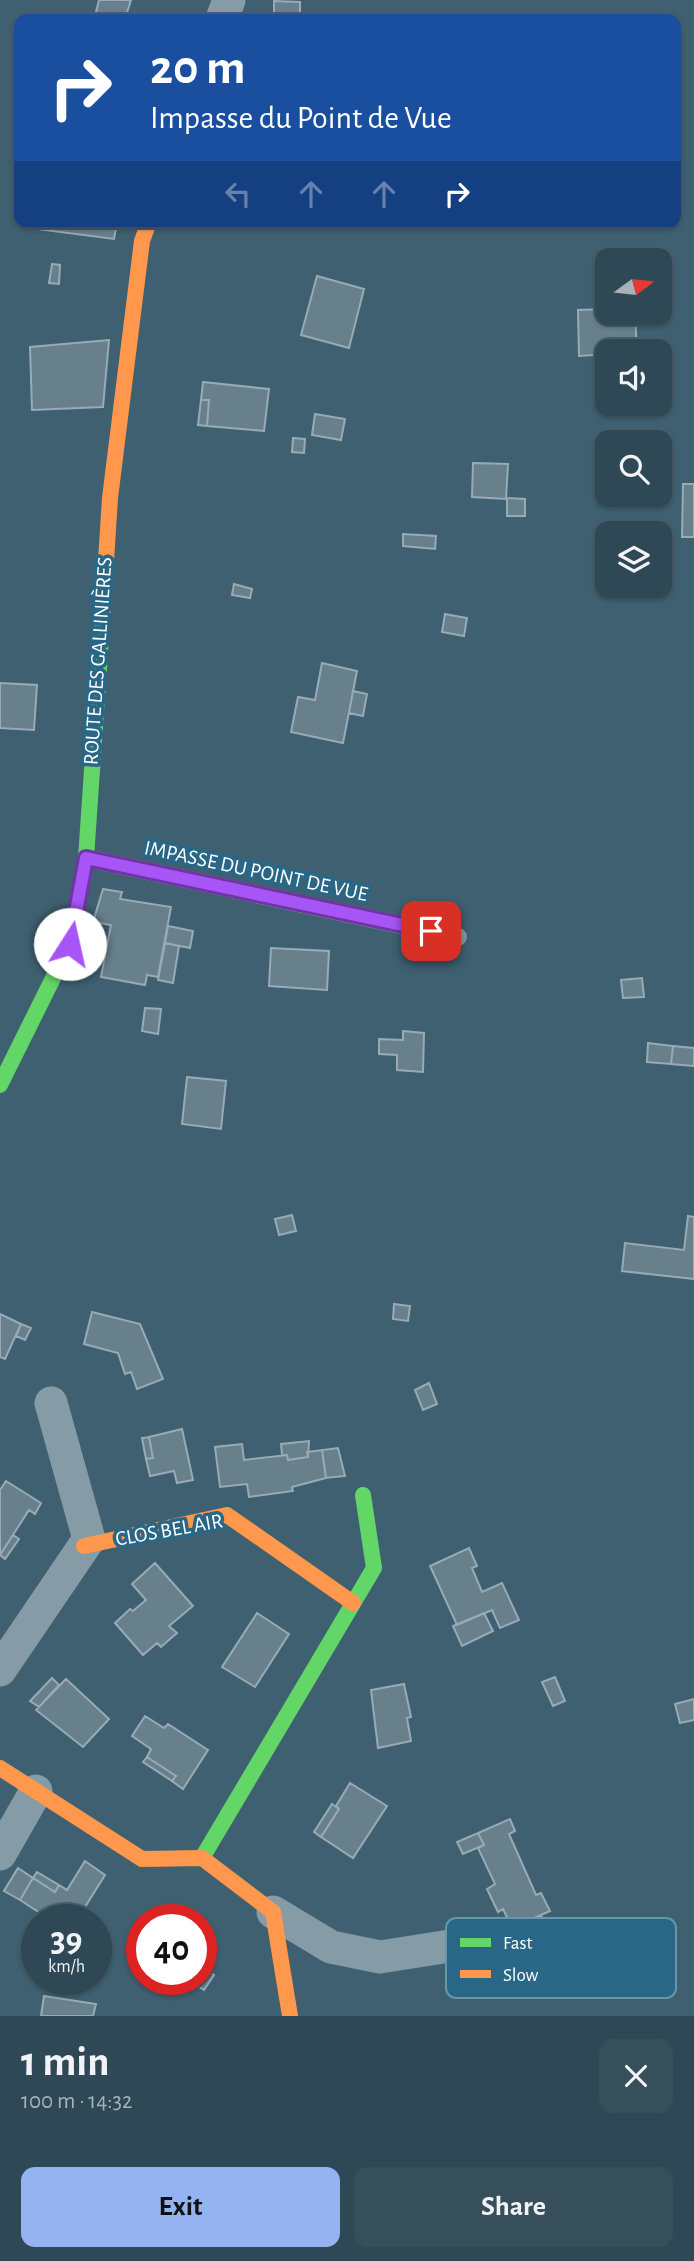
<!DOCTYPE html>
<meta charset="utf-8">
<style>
:root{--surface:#2e4855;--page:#364f5b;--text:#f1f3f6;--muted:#a7b2b9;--line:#49606c;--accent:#95b2f1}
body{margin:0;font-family:"Alegreya Sans",sans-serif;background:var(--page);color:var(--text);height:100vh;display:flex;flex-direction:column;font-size:26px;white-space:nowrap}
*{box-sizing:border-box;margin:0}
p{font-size:23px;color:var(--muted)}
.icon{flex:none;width:38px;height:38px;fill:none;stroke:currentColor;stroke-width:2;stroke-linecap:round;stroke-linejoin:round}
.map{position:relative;height:2016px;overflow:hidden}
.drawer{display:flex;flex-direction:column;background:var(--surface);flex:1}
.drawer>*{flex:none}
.top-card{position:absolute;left:14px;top:14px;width:667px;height:214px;border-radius:14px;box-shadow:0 2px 5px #0004,0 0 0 2px var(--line);background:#1a4fa0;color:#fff;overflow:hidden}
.needle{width:46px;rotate:75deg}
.buttons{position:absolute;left:595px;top:248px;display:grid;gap:14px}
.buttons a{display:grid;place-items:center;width:77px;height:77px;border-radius:14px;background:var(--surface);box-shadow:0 2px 5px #0004,0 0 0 2px var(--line);font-size:35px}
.speed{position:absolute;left:21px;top:1904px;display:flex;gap:14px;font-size:35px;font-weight:700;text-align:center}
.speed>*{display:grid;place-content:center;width:91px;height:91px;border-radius:50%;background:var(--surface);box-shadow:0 2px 5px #0004,0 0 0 2px var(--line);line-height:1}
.speed small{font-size:18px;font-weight:400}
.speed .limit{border:10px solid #d22;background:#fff;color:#111}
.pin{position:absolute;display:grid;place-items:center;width:60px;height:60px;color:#fff;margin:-30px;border-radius:14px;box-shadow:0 4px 10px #0006}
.me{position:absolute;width:77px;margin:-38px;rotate:10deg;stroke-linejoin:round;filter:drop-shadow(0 0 5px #0008)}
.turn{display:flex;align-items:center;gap:24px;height:147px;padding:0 21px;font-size:32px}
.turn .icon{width:91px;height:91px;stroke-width:2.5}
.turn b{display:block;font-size:49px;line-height:60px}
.lanes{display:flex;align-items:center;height:66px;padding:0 21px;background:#0003;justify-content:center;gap:35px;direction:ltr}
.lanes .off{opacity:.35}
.round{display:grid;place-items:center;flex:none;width:74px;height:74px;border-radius:14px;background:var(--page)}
.summary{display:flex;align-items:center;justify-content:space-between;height:119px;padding:0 21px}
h1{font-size:42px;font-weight:700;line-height:52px}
.action{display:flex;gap:14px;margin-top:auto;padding:14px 21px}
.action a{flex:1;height:80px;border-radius:14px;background:var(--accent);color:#111;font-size:28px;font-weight:700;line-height:80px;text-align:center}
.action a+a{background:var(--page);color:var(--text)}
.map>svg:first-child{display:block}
</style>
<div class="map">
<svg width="694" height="2016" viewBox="0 0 694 2016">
<rect width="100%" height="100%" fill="#3e6071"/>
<!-- building -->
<path fill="#67808c" stroke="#98abb5" stroke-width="2" d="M99 0H131L125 19 95 16Z
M274 1 300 2V19H274Z
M30 222H117L114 239 29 228Z
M52 264 60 265 59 284 49 283Z
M317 276 364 289 349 348 301 335Z
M607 309V313H635L637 352 579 356 578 310Z
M109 340 103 407 32 410 30 347Z
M595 355H607V367H595Z
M203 382 269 389 264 431 207 426 209 400H201Z
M201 400H209L207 426 198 425Z
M315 414 345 419 341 440 312 435Z
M293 438 305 439 304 453 292 452Z
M473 463 508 464 506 499 472 497Z
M683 484H694V537H682Z
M507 498 525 499V516H507Z
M403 534 436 536 435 549 403 546Z
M234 584 252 589 250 598 232 595Z
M445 614 467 618 464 636 442 632Z
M322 663 357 671 343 743 291 732 298 697 315 700Z
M0 683 37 685 34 730 0 728Z
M353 691 367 694 363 716 349 713Z
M103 889 122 892 120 899 171 907 158 977 147 975 145 985 101 977 111 925 93 922Z
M168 926 193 931 190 948 165 943Z
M165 943 179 946 173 983 158 980Z
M271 948 329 951 327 990 269 986Z
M642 978 644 997 623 998 621 980Z
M145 1008 161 1009 158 1034 142 1031Z
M403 1031 424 1033 423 1072 397 1070V1055L379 1054V1039L403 1040Z
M648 1043 673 1046 671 1064 647 1062Z
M673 1046 694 1048V1066L671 1064Z
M187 1077 226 1081 221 1129 182 1124Z
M292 1215 296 1231 279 1235 275 1219Z
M688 1216 694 1217V1279L622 1271 625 1243 684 1250Z
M394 1304 410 1306 408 1321 393 1319Z
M92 1312 140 1324 163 1379 137 1389 131 1372 125 1374 118 1353 84 1344Z
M0 1314 21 1324 5 1359 0 1357Z
M21 1324 31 1328 25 1340 16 1336Z
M429 1383 437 1404 423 1410 415 1390Z
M182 1429 193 1480 177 1483 174 1471 150 1476 146 1459 153 1458 149 1437Z
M149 1437 153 1458 146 1459 142 1438Z
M309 1441 308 1457 288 1460 287 1455H282L281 1444Z
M242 1444 244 1460 287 1455 288 1460 308 1457 307 1452 322 1450 326 1478 292 1487 293 1491 249 1497 247 1484 220 1487 215 1447Z
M338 1448 345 1476 326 1478 322 1450Z
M6 1481 41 1503 35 1514 29 1510 0 1555V1490Z
M13 1535 19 1539 5 1559 0 1555Z
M469 1548 477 1566 472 1568 482 1592 502 1583 519 1620 500 1628 492 1610 457 1625 430 1566Z
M155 1563 193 1606 169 1626 177 1633 161 1647 157 1643 143 1655 115 1623 130 1609 133 1611 146 1600 132 1584Z
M257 1613 289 1634 255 1687 222 1667Z
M484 1613 493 1631 462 1646 453 1626Z
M555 1677 565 1701 553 1706 542 1682Z
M52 1678 59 1685 39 1707 30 1701Z
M66 1679 109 1719 83 1747 36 1710Z
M404 1684 411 1717 407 1718 411 1741 378 1748 371 1690Z
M694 1699V1720L680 1723 675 1704Z
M145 1716 164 1728 168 1724 208 1750 183 1789 172 1781 176 1776 147 1757 151 1749 132 1736Z
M147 1757 176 1776 172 1781 143 1762Z
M350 1783 387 1806 353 1858 321 1837 339 1809 336 1806Z
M332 1804 339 1809 321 1837 314 1832Z
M510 1819 515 1831 509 1834 536 1895 541 1893 550 1911 512 1928 503 1909 498 1912 487 1889 495 1884 478 1848 484 1845 478 1833Z
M478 1833 484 1845 463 1854 457 1842Z
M85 1861 105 1875 77 1920H51L20 1900 33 1878 55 1892 59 1885 67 1890Z
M18 1868 33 1878 20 1900 4 1891Z
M37 1872 59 1885 55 1892 33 1878Z
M541 1915 546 1927 527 1936 522 1924Z
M201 1921 208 1923 202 1956H201Z
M142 1924V1952L133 1951 137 1931Z
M202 1968 214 1975 204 1990 193 1983 195 1979H201Z
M44 1996 96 2004 93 2016H41Z"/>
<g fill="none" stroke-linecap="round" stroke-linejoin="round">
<!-- lane -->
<path stroke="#859ca7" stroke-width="18" d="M86 858 458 937"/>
<!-- street -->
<path stroke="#859ca7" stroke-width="33" d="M222 19 229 0
M0 1670 89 1539 51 1403
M0 1854 36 1791
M273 1912 331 1947 380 1957 507 1937"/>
<!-- fast -->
<path stroke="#63d668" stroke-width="16" d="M0 1085 70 944 86 858 102 623
M202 1858 374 1568 363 1495"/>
<!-- slow -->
<path stroke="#ff974d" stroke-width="16" d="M102 623 110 498 142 241 149 222
M84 1546 227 1515 353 1603
M0 1768 142 1859 202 1858 273 1912 290 2016"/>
</g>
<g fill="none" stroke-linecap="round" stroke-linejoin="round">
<!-- route casing -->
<g stroke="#6d37a1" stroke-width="18">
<path id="route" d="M70 944 86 858 431 931"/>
</g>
<!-- route -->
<use href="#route" stroke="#a855f7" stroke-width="12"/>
</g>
<g text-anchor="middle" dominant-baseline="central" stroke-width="7" stroke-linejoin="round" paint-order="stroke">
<!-- street labels -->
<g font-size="21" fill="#fff" stroke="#296786">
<text transform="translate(98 661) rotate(-86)">ROUTE DES GALLINIÈRES</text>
<text transform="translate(256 871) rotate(12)">IMPASSE DU POINT DE VUE</text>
<text transform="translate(169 1530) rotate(-10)">CLOS BEL AIR</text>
</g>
</g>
<!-- legend -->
<rect x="446" y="1918" width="230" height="80" rx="10" fill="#296786" stroke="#6995aa" stroke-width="2"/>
<rect x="460" y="1938" width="31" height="9" fill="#63d668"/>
<rect x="460" y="1970" width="31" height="8" fill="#ff974d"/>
<g font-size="19" fill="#fff">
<text x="503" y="1949">Fast</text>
<text x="503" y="1981">Slow</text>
</g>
</svg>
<div class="buttons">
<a><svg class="needle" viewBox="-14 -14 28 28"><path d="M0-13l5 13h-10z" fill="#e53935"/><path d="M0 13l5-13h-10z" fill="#a7b2b9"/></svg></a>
<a><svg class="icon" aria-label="sound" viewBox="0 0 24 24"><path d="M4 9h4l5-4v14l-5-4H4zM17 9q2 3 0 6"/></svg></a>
<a><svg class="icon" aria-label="search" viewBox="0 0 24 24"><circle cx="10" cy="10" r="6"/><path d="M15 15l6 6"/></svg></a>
<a><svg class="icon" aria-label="layers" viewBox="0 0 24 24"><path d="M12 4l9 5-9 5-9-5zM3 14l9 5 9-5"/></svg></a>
</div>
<div class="speed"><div>39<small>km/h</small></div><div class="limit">40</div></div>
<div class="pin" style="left:431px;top:931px;background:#d93025"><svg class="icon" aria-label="arrive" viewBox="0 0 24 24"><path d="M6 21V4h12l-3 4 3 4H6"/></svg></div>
<svg class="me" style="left:70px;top:944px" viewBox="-20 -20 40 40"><circle r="19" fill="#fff"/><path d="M0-13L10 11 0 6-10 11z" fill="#a855f7"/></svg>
<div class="top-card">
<div class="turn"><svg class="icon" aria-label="right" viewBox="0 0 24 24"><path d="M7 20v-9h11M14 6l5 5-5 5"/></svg><div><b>20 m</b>Impasse du Point de Vue</div></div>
<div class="lanes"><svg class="icon off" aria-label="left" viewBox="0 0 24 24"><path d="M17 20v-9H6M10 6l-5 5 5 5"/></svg><svg class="icon off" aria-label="ahead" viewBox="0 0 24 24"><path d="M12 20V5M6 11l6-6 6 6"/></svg><svg class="icon off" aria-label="ahead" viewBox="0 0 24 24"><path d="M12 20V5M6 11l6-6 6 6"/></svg><svg class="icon" aria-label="right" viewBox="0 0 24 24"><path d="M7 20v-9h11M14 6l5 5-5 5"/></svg></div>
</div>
</div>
<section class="drawer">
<div class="summary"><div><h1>1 min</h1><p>100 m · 14:32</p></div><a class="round"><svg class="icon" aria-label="close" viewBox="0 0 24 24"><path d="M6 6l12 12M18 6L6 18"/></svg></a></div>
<div class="action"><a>Exit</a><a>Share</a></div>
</section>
